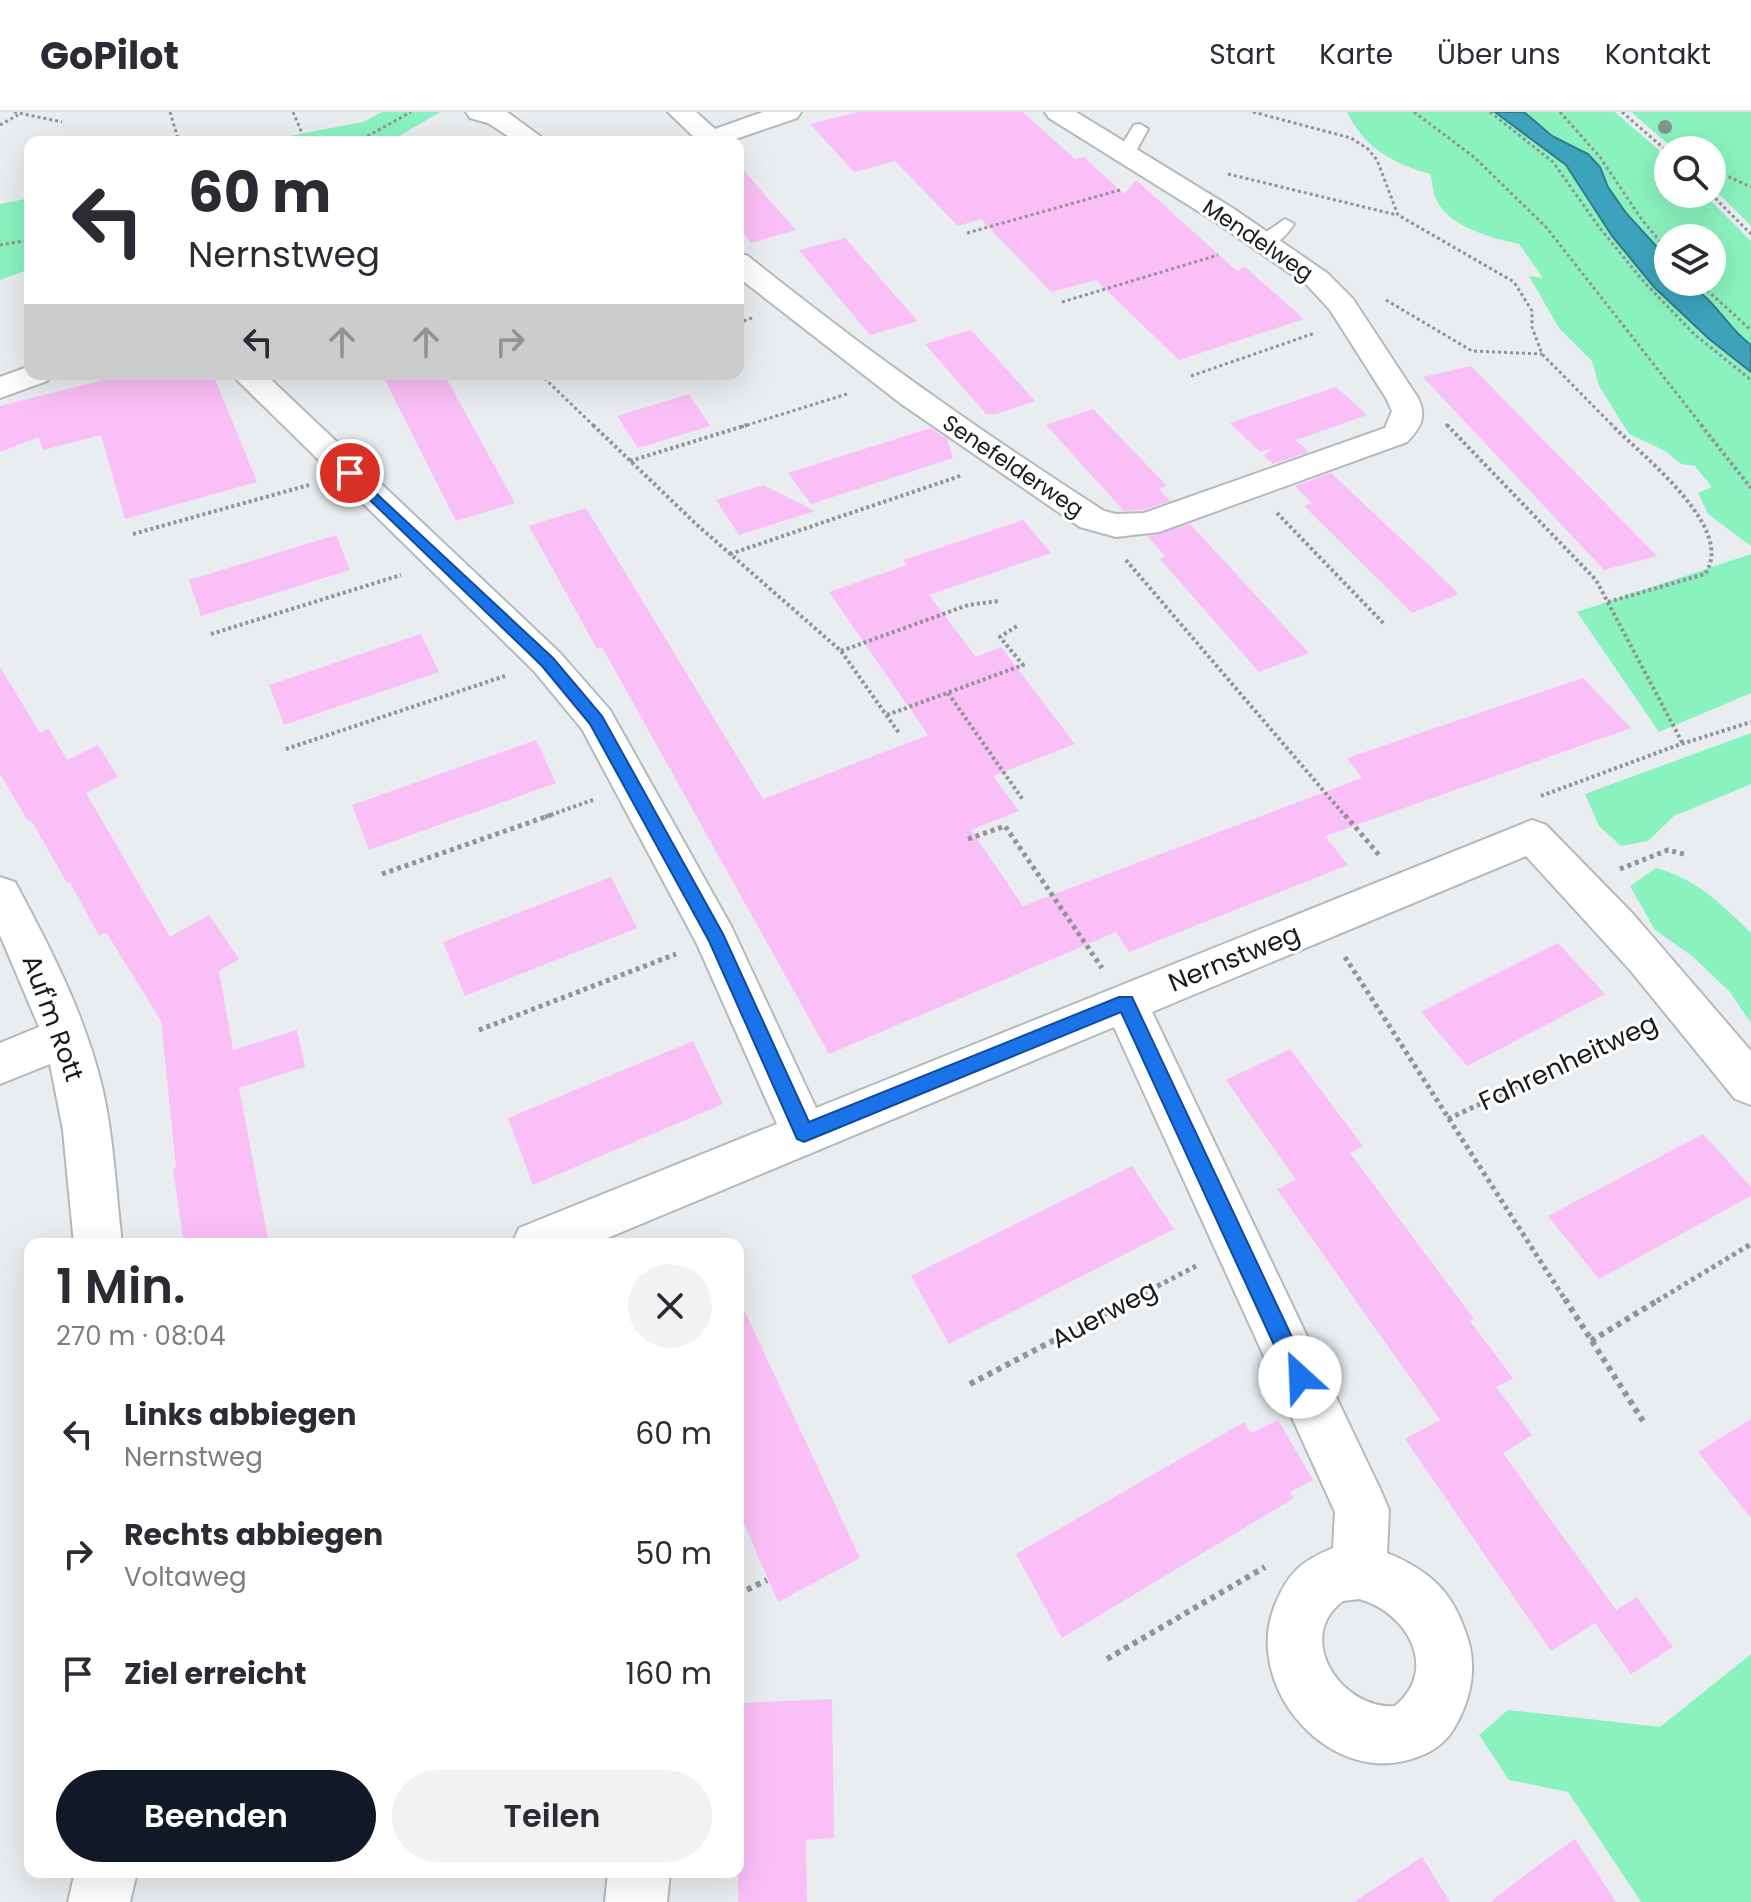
<!DOCTYPE html>
<html lang="de">
<meta charset="utf-8">
<style>
:root{--surface:#fff;--page:#f2f2f3;--text:#2b2b33;--muted:#7c7c81;--line:#e1e1e2;--accent:#111827}
body{margin:0;font-family:Poppins,sans-serif;background:var(--page);color:var(--text);height:100vh;display:flex;flex-direction:column;font-size:30px;white-space:nowrap}
*{box-sizing:border-box;margin:0}
p{font-size:26px;color:var(--muted)}
.icon{flex:none;width:44px;height:44px;fill:none;stroke:currentColor;stroke-width:2;stroke-linecap:round;stroke-linejoin:round}
.map{position:relative;flex:1;overflow:hidden}
.details{position:absolute;left:24px;top:1126px;width:720px;height:640px;display:flex;flex-direction:column;background:var(--surface);border-radius:16px;box-shadow:0 8px 32px #0002}
.details>*{flex:none}
.guide{position:absolute;left:24px;top:24px;width:720px;height:244px;border-radius:16px;box-shadow:0 8px 32px #0002;background:#fff;color:var(--text);overflow:hidden}
.fabs{position:absolute;left:1654px;top:24px;display:grid;gap:16px}
.fabs a{display:grid;place-items:center;width:72px;height:72px;border-radius:50%;background:var(--surface);box-shadow:0 8px 32px #0002;font-size:40px}
.pin{position:absolute;display:grid;place-items:center;width:68px;height:68px;color:#fff;margin:-34px;border:4px solid #fff;border-radius:50%;box-shadow:0 2px 8px #0007}
.me{position:absolute;width:88px;margin:-44px;rotate:335deg;stroke-linejoin:round;filter:drop-shadow(0 0 6px #0008)}
.turn{display:flex;align-items:center;gap:28px;height:168px;padding:0 32px;font-size:36px}
.turn .icon{width:104px;height:104px;stroke-width:2.5}
.turn b{display:block;font-size:56px;line-height:68px}
.lanes{display:flex;align-items:center;height:76px;padding:0 32px;background:#0003;justify-content:center;gap:40px;direction:ltr}
.lanes .off{opacity:.35}
.round{display:grid;place-items:center;flex:none;width:84px;height:84px;border-radius:42px;background:var(--page)}
.headline{display:flex;align-items:center;justify-content:space-between;height:136px;padding:0 32px}
h1{font-size:48px;font-weight:600;line-height:60px}
.action{display:flex;gap:16px;margin-top:auto;padding:16px 32px}
.action a{flex:1;height:92px;border-radius:48px;background:var(--accent);color:#fff;font-size:32px;font-weight:600;line-height:92px;text-align:center}
.action a+a{background:var(--page);color:var(--text)}
ul{padding:0;list-style:none}
li{display:flex;align-items:center;gap:24px;height:120px;padding:0 32px}
li div{flex:1}
li b{display:block;font-size:30px}
li em{font-style:normal}
header{display:flex;align-items:center;gap:48px;box-sizing:border-box;height:112px;padding:0 40px;background:var(--surface);border-bottom:2px solid var(--line)}
header strong{font-size:38px}
nav{display:flex;gap:44px;margin-inline-start:auto;font-size:28px}
.map>svg:first-child{display:block}
</style>
<header>
<strong>GoPilot</strong>
<nav><a>Start</a><a>Karte</a><a>Über uns</a><a>Kontakt</a></nav>
</header>
<div class="map">
<svg width="1751" height="1790" viewBox="0 0 1751 1790">
<rect width="100%" height="100%" fill="#e9edf0"/>
<!-- green -->
<path fill="#8af2bf" fill-rule="evenodd" d="M382 0H440L389 30H257L363 10Z
M1347 0H1615L1668 46V82H1704L1751 129V434L1708 402 1698 381 1712 375 1695 354 1681 352 1665 339 1629 322 1599 274 1592 249 1559 216 1529 164 1543 166 1519 132C1492 126 1448 115 1436 87 1432 80 1433 70 1430 62 1394 52 1363 35 1347 0ZM1668 126H1712V170H1668Z
M1631 0H1751V114L1712 75V38H1675Z
M30 86V157L0 168V92Z
M1751 442V581L1659 620 1577 500Z
M1751 621V672L1674 704 1648 729 1621 734 1599 714 1585 682Z
M1656 756C1696 767 1722 792 1751 821V911L1729 879 1692 844 1655 818 1630 774Z
M1751 1542V1790H1641L1568 1680 1509 1668 1479 1623 1508 1598 1660 1615Z"/>
<!-- water -->
<path fill="#3da3bc" stroke="#327a8c" stroke-width="2" d="M1495 0H1524L1552 24 1588 42 1600 55 1608 75 1626 101 1667 146 1668 170C1710 170 1721 212 1751 233V260L1708 226 1654 175 1612 124 1566 53Z"/>
<!-- building -->
<path fill="#fabff7" d="M859 0H1023L1075 47 1084 45 1124 82 1136 68 1237 159 1245 155 1304 207 1179 248 1096 168 1051 180 981 107 958 114 895 49 854 60 810 12Z
M738 51 770 89 796 118 751 131 738 114Z
M845 126 899 188 918 209 870 223 799 138Z
M971 218 992 241 1035 289 996 302H986L925 232Z
M1471 254 1558 343 1657 444 1604 458 1423 265Z
M127 262H213L257 370 125 407 101 323 43 338 39 325 0 340V294Z
M382 262H444L515 391 456 409Z
M1336 275 1367 303 1296 328 1309 340 1273 352 1264 344 1272 336 1260 340 1230 311Z
M689 282 710 314 638 336 617 304Z
M1093 297 1167 374 1159 377 1170 389 1143 398 1124 399 1046 313Z
M931 316 947 327 953 346 811 392 788 361Z
M1331 361 1432 456 1459 482 1412 501 1304 394 1312 391 1295 374Z
M763 373 815 399 739 423 716 388Z
M586 396 763 687 928 623 829 480 907 453 903 448 1023 408 1051 441 929 483 976 545 1001 535 1075 632 993 664 1019 699 971 718 1023 794 1362 666 1347 646 1583 566 1631 616 1325 724 1348 753 1129 840 1116 820 829 942 602 535 597 537 529 414Z
M1190 412 1226 451 1309 541 1259 560 1160 447 1166 445 1147 424Z
M336 423 350 458 201 504 189 468Z
M421 522 439 560 284 613 269 573Z
M0 555 40 621 49 617 67 648 98 633 118 665 86 681 170 825 209 803 239 847 219 859 233 938 297 918 305 955 239 976 269 1132H184L173 1057 176 1056 161 909 106 820 99 824 70 770 67 771 31 708 28 709 0 662Z
M536 628 556 671 369 738 352 693Z
M611 765 637 816 465 884 443 830Z
M1558 831 1605 882 1467 954 1421 900Z
M693 929 723 992 533 1073 508 1006Z
M1290 937 1363 1034 1350 1041 1474 1207 1470 1209 1513 1266 1496 1275 1532 1323 1503 1341 1616 1498 1637 1485 1673 1535 1631 1562 1595 1511 1551 1539 1405 1327 1440 1308 1277 1077 1296 1068 1226 968Z
M1703 1022 1751 1075V1084L1599 1167 1548 1104Z
M1132 1054 1174 1117 949 1232 911 1164Z
M738 1185 860 1446 778 1490 738 1398Z
M1751 1307V1406L1698 1340Z
M1278 1308 1313 1368 1290 1380 1294 1386 1062 1526 1016 1442 1244 1310 1251 1321Z
M832 1587 834 1726 806 1728 807 1790H738V1591Z
M1575 1727 1616 1790H1490L1537 1754Z
M1422 1745 1450 1790H1354Z"/>
<g fill="none" stroke-linecap="round" stroke-linejoin="round">
<!-- service casing -->
<g stroke="#b5b9bc" stroke-width="4">
<path id="service" d="M1140 12 1148 17 1135 41 1132 45H1120L1117 41 1134 13Z
M1285 107 1294 112C1286 124 1275 137 1259 133L1256 129 1259 125Z"/>
</g>
<!-- minor casing -->
<g stroke="#b5b9bc" stroke-width="4">
<path id="minor" d="M466 0H507L548 30H517L488 11 470 6Z
M668 0H696L715 17 763 0H801L797 6 727 30H689L693 24Z
M1045 0H1076L1234 97 1327 161 1353 187 1418 286C1427 305 1421 315 1407 330L1159 420 1116 425 1080 415 900 291 738 165V141L748 144C862 236 981 320 1104 399L1116 402 1144 401 1385 316 1392 299 1386 286 1330 198 1307 173 1214 109 1049 6Z
M30 254V262H52L47 269 0 286V265Z
M231 262H265L560 541 610 598 731 814 816 996 1532 708 1546 713 1633 802 1751 939V993L1735 987 1630 858 1526 744 1152 900 1381 1379 1389 1398 1387 1441C1433 1460 1455 1482 1469 1531 1477 1561 1469 1592 1453 1618 1445 1631 1433 1639 1420 1644 1333 1680 1241 1576 1275 1493 1288 1461 1301 1449 1333 1436L1335 1400 1114 915 593 1132H512L519 1116 777 1012 697 832 582 617 534 559ZM1359 1487C1407 1500 1440 1557 1395 1594 1342 1598 1293 1526 1343 1489Z
M0 765 15 770C51 837 86 905 103 979 114 1029 116 1081 122 1132H74L63 1018 50 952 0 972V931L39 915 0 823Z
M75 1760H137L130 1790H68Z
M608 1760H670L667 1790H605Z"/>
</g>
<!-- path-far3 -->
<path stroke="#919396" stroke-width="3" stroke-dasharray="3 3" stroke-linecap="butt" d="M14 0 62 10
M170 0 179 30
M293 0 302 21
M1253 0 1351 26 1368 37 1377 48 1398 103 1514 170 1532 199V215L1542 242 1614 315
M1414 0 1474 45 1546 115 1703 315
M1490 0 1553 50 1599 115 1644 170 1694 222 1751 268
M1560 0 1600 45 1642 108 1668 139
M1622 0 1668 40
M0 13 18 3
M357 30 411 0
M1712 57 1751 75
M1228 62 1397 103
M1711 82 1751 122
M967 121 1120 78
M0 133 30 128
M1698 170 1751 218
M1386 188 1472 239 1542 242
M1062 190 1218 143
M738 211 752 206
M540 262 595 315
M1191 264 1315 221
M546 267 563 262
M1446 312 1449 315
M741 315 847 282"/>
<!-- path-far2 -->
<path stroke="#919396" stroke-width="4" stroke-dasharray="3 3" stroke-linecap="butt" d="M593 313 696 412 841 539 899 621
M1447 313 1596 468 1683 632
M1701 313 1751 376
M630 349 747 313
M1277 401 1385 513
M133 422 309 373
M730 442 963 363
M1126 448 1346 705
M1608 490 1705 462C1737 416 1642 344 1612 313
M211 522 401 463
M841 539 968 493 999 489
M948 581 1023 688
M887 603 1023 553 1000 525 1017 514
M286 637 505 564
M1541 684 1678 633 1751 610
M545 705 593 688"/>
<!-- path-far1 -->
<path stroke="#919396" stroke-width="5" stroke-dasharray="4 4" stroke-linecap="butt" d="M1345 703 1380 744
M968 727 1005 714 1102 856
M1620 757 1668 738 1687 743
M382 762 551 703
M1345 845 1566 1189
M479 918 676 842
M1448 1007 1646 914
M1129 1189 1196 1154
M1657 1189 1751 1132"/>
<!-- path -->
<path stroke="#919396" stroke-width="6" stroke-dasharray="5 5" stroke-linecap="butt" d="M1565 1187 1643 1309
M1591 1229 1660 1187
M970 1272 1133 1187
M738 1482 767 1468
M1107 1547 1265 1455"/>
<!-- service -->
<use href="#service" fill="#fff" fill-rule="evenodd"/>
<!-- minor -->
<use href="#minor" fill="#fff" fill-rule="evenodd"/>
</g>
<!-- trees -->
<circle fill="#7e988e" cx="1665" cy="15" r="7"/>
<!-- route -->
<path fill="#1a73e8" stroke="#114b97" stroke-width="2" d="M350 357 553 546 602 604 723 822 809 1010 1119 885H1132L1307 1257 1310 1265 1307 1272 1300 1275 1292 1272 1121 900 811 1027 804 1030 797 1027 709 829 590 612 542 554 345 364 343 361Z"/>
<g text-anchor="middle" dominant-baseline="central" stroke-width="6" stroke-linejoin="round" paint-order="stroke">
<!-- far-street labels -->
<g font-size="22" fill="#1a1b1c" stroke="#fff">
<text transform="translate(1258 128) rotate(34)">Mendelweg</text>
<text transform="translate(1013 354) rotate(34)">Senefelderweg</text>
</g>
<!-- street labels -->
<g font-size="26" fill="#1a1b1c" stroke="#fff">
<text transform="translate(1234 846) rotate(-22)">Nernstweg</text>
<text transform="translate(53 906) rotate(70)">Auf'm Rott</text>
<text transform="translate(1568 950) rotate(-25)">Fahrenheitweg</text>
<text transform="translate(1104 1202) rotate(-28)">Auerweg</text>
</g>
</g>
</svg>
<div class="fabs">
<a><svg class="icon" aria-label="search" viewBox="0 0 24 24"><circle cx="10" cy="10" r="6"/><path d="M15 15l6 6"/></svg></a>
<a><svg class="icon" aria-label="layers" viewBox="0 0 24 24"><path d="M12 4l9 5-9 5-9-5zM3 14l9 5 9-5"/></svg></a>
</div>
<div class="pin" style="left:350px;top:361px;background:#d93025"><svg class="icon" aria-label="arrive" viewBox="0 0 24 24"><path d="M6 21V4h12l-3 4 3 4H6"/></svg></div>
<svg class="me" style="left:1300px;top:1265px" viewBox="-20 -20 40 40"><circle r="19" fill="#fff"/><path d="M0-13L10 11 0 6-10 11z" fill="#1a73e8"/></svg>
<div class="guide">
<div class="turn"><svg class="icon" aria-label="left" viewBox="0 0 24 24"><path d="M17 20v-9H6M10 6l-5 5 5 5"/></svg><div><b>60 m</b>Nernstweg</div></div>
<div class="lanes"><svg class="icon" aria-label="left" viewBox="0 0 24 24"><path d="M17 20v-9H6M10 6l-5 5 5 5"/></svg><svg class="icon off" aria-label="ahead" viewBox="0 0 24 24"><path d="M12 20V5M6 11l6-6 6 6"/></svg><svg class="icon off" aria-label="ahead" viewBox="0 0 24 24"><path d="M12 20V5M6 11l6-6 6 6"/></svg><svg class="icon off" aria-label="right" viewBox="0 0 24 24"><path d="M7 20v-9h11M14 6l5 5-5 5"/></svg></div>
</div>
<section class="details">
<div class="headline"><div><h1>1 Min.</h1><p>270 m · 08:04</p></div><a class="round"><svg class="icon" aria-label="close" viewBox="0 0 24 24"><path d="M6 6l12 12M18 6L6 18"/></svg></a></div>
<ul>
<li><svg class="icon" aria-label="left" viewBox="0 0 24 24"><path d="M17 20v-9H6M10 6l-5 5 5 5"/></svg><div><b>Links abbiegen</b><p>Nernstweg</p></div><em>60 m</em></li>
<li><svg class="icon" aria-label="right" viewBox="0 0 24 24"><path d="M7 20v-9h11M14 6l5 5-5 5"/></svg><div><b>Rechts abbiegen</b><p>Voltaweg</p></div><em>50 m</em></li>
<li><svg class="icon" aria-label="arrive" viewBox="0 0 24 24"><path d="M6 21V4h12l-3 4 3 4H6"/></svg><div><b>Ziel erreicht</b></div><em>160 m</em></li>
</ul>
<div class="action"><a>Beenden</a><a>Teilen</a></div>
</section>
</div>
